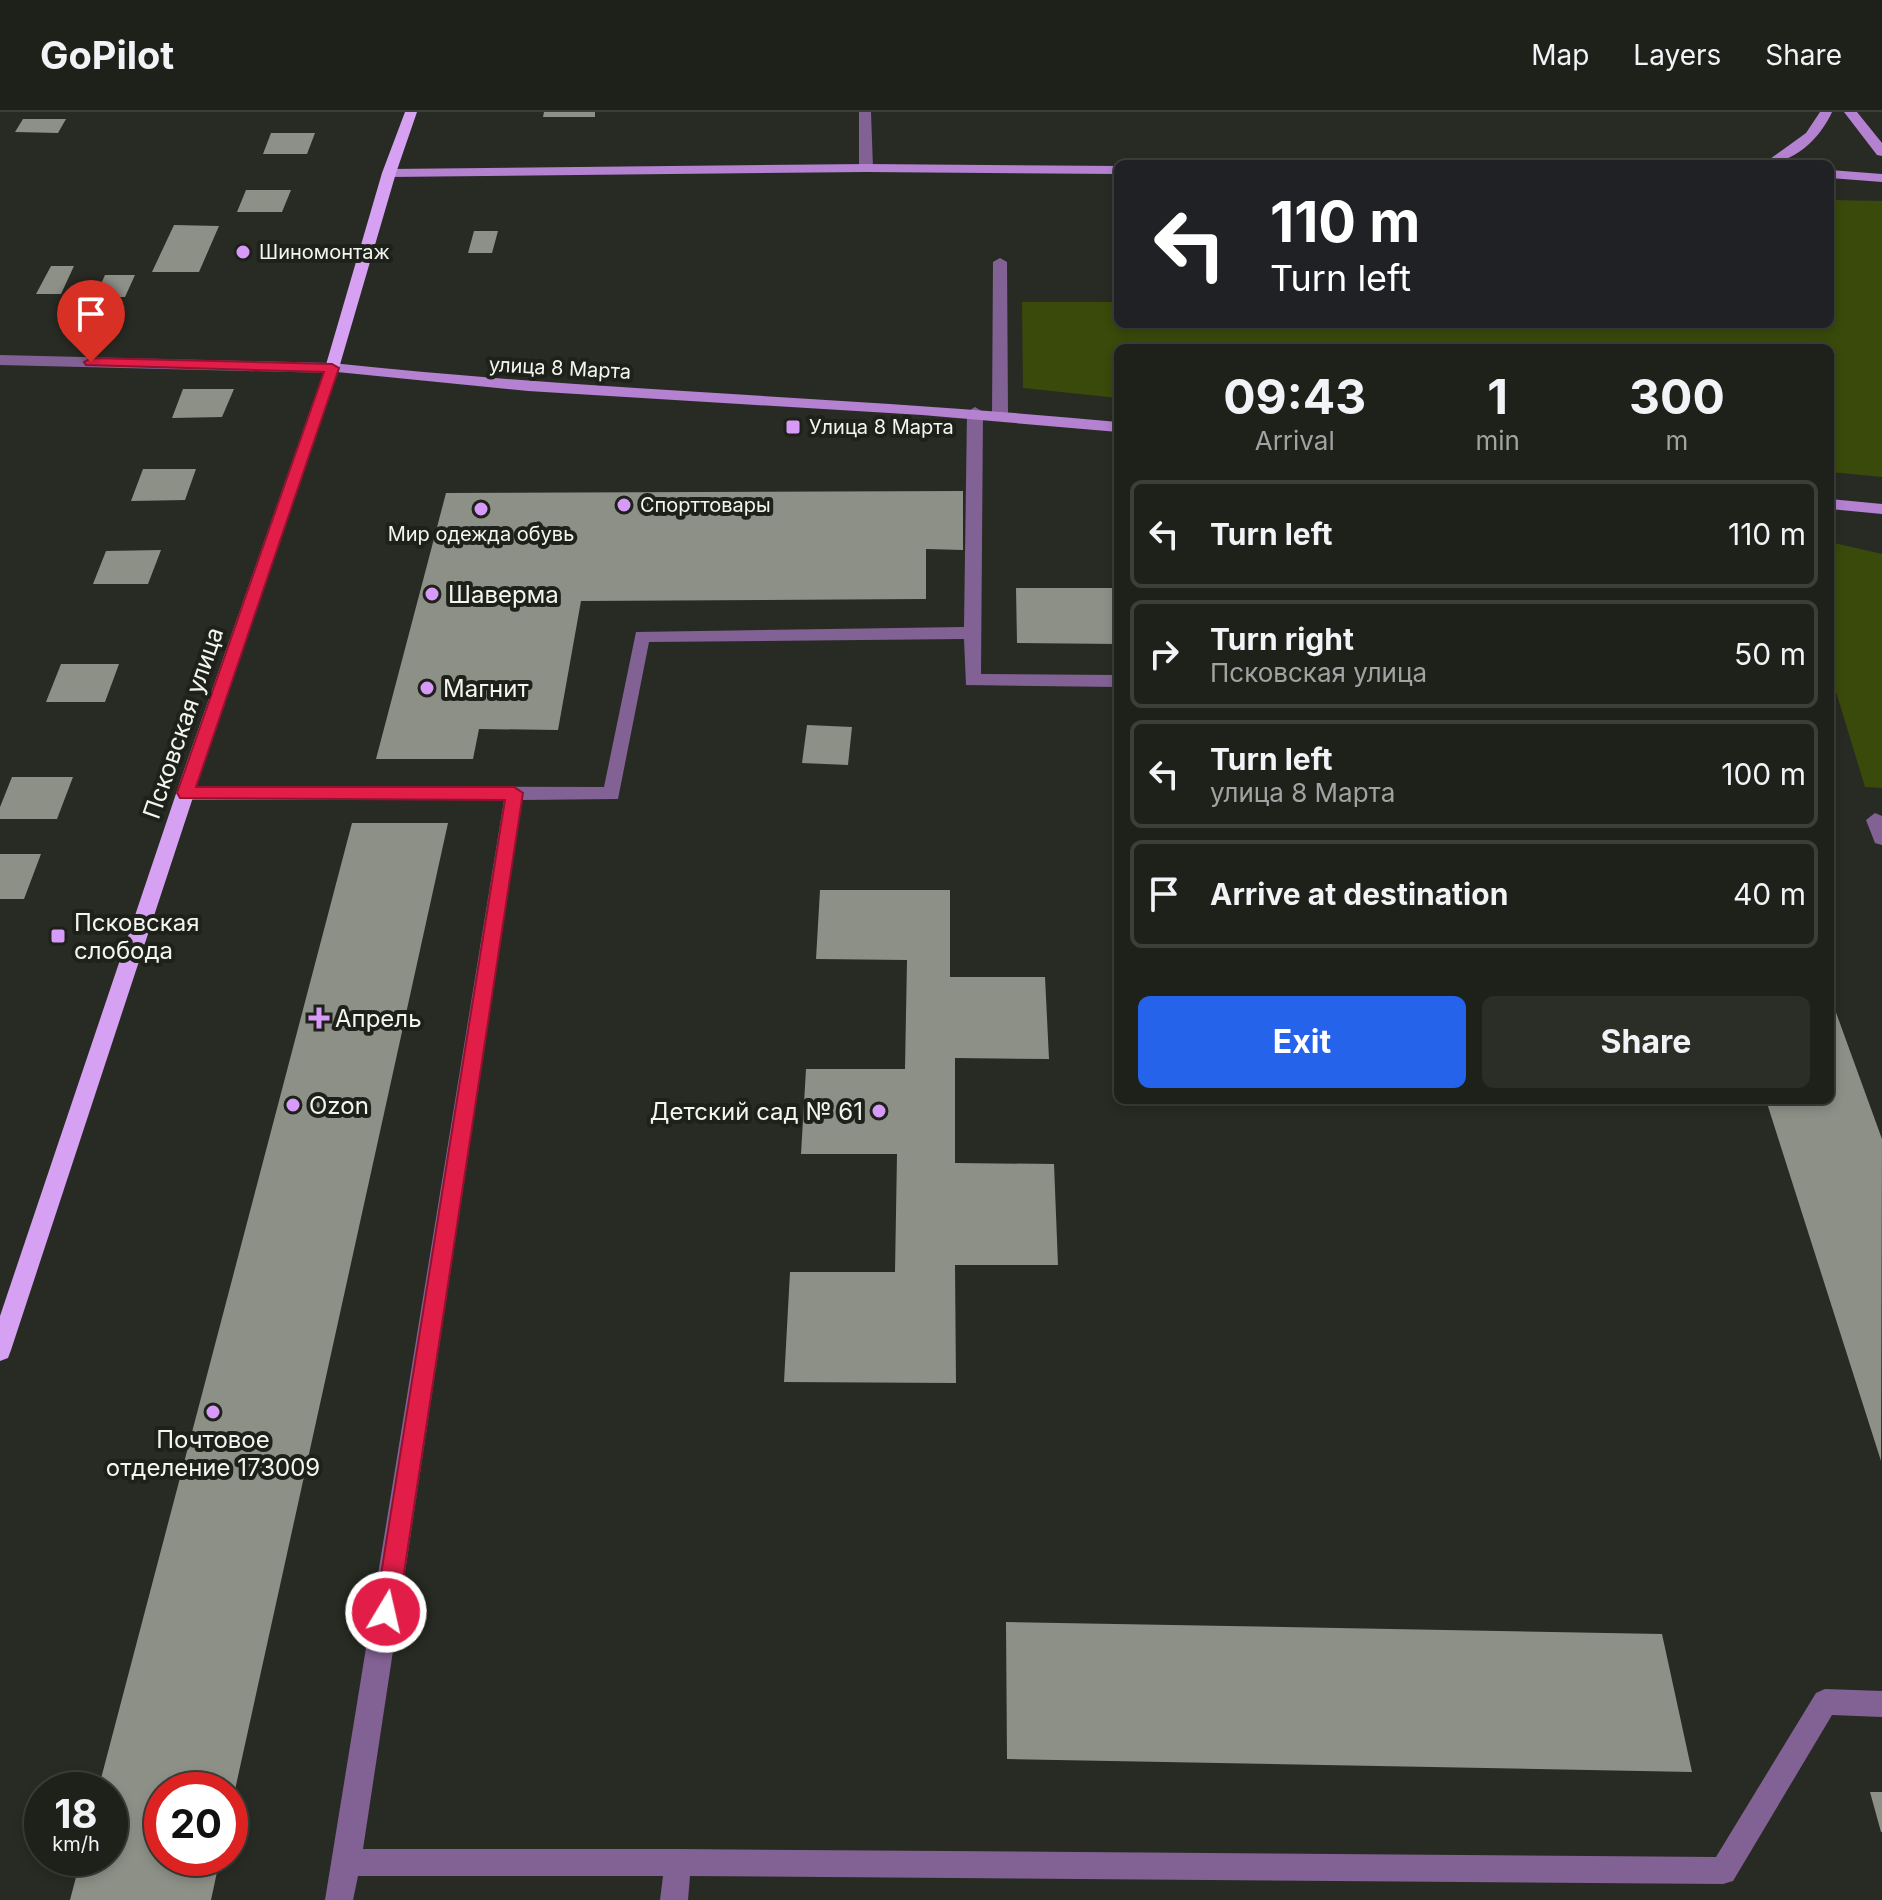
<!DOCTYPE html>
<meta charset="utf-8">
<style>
:root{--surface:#1e201a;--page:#2b2d27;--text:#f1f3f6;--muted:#a1a3a2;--line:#3c3e39;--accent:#2563eb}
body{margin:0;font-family:Inter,sans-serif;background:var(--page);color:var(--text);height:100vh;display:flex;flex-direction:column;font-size:30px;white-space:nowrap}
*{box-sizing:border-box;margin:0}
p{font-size:26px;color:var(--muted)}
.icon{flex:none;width:44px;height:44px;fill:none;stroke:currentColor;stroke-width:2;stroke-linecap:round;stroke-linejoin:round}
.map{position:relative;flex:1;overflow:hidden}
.sheet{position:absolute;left:1114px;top:232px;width:720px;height:760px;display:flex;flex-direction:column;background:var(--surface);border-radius:12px;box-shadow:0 4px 12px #0003,0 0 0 2px var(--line)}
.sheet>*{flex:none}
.guide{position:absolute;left:1114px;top:48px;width:720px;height:168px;border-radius:12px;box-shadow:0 4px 12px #0003,0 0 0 2px var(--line);background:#202124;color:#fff;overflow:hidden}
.speed{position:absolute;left:24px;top:1660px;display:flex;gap:16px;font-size:40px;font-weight:700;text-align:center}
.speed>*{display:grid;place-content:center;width:104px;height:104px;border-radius:50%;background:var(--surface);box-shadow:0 4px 12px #0003,0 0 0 2px var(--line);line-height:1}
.speed small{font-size:20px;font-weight:400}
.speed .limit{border:12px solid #d22;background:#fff;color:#111}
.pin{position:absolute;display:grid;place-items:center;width:68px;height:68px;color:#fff;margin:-82px -34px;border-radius:50% 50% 50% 0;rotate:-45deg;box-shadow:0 0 8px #0007}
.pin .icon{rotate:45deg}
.me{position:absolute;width:88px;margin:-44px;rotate:9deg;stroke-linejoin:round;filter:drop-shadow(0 0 6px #0008)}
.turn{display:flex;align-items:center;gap:28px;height:168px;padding:0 24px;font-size:36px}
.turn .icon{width:104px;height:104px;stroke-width:2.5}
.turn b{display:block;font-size:56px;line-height:68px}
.eta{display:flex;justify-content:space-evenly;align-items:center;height:136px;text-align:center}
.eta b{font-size:48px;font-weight:700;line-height:56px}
.cta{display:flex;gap:16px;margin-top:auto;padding:16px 24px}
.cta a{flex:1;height:92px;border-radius:12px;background:var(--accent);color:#fff;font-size:32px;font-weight:700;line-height:92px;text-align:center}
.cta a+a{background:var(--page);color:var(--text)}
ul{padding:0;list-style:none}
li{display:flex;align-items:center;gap:24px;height:108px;margin:0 16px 12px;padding:0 8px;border:4px solid var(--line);border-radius:12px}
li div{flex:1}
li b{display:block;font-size:30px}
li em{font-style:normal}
header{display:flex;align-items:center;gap:48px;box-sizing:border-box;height:112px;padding:0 40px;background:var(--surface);border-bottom:2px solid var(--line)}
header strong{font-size:38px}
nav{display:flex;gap:44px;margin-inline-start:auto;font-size:28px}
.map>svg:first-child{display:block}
</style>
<header>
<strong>GoPilot</strong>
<nav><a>Map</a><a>Layers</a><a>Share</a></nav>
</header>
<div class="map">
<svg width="1882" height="1788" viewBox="0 0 1882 1788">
<rect width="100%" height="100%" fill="#282b23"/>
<!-- green -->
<path fill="#394a0a" d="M1830 88 1882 89V365L1830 360V236H1118V286L1023 276 1022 190H1118V212H1830Z
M1830 430 1882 442V676L1865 675 1830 560Z"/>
<!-- building -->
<path fill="#8d9087" d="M544 0H595V5H543Z
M23 7H66L58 21 15 20Z
M271 21H315L307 42H263Z
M246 78H291L282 100H237Z
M174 113 219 114 199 160H152Z
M474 119H498L492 141H468Z
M51 154H74L61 182H36Z
M105 163H135L125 185H95Z
M183 277H234L222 305 172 306Z
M143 357H196L185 388 131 389Z
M963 379V438L926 437V487L581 489 558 618 479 617 473 647H376L446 381Z
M161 438 148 472H93L106 439Z
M1016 476H1118V532L1017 531Z
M61 552H119L105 590H46Z
M807 613 852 615 848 653 802 651Z
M12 665H73L57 707H0V695Z
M352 711H448L231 1696 230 1678H162V1746H220L211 1788H70L81 1746H110V1678H98Z
M0 742H41L24 787H0Z
M820 778H950V865H1045L1049 947 955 946V1051L1054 1052 1058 1153H955L956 1271 784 1270 790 1160H895L897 1042H801L806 957H905L907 848 816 847Z
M1830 884 1882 1027 1881 1349 1766 988H1830Z
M1006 1510 1662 1522 1692 1660 1007 1647Z
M1870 1680H1882V1720H1881Z"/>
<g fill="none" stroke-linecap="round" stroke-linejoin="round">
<!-- service -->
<path fill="#826294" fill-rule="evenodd" d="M859 0H871L873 56 866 60 859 56Z
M1000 146 1007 150 1008 302 1000 307 992 302 993 150Z
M975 295 983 300 981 562 1118 563V575L966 573 964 527 649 530 618 687 522 688 363 1737H678L1716 1745 1816 1581 1825 1577 1882 1579V1605L1832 1603 1733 1769 1723 1772 690 1764 688 1788H660L663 1764H358L353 1788H325L504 688H185L176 681 185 674 604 675 636 520 964 515 967 300Z
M1875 701 1882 704V733L1875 731 1866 708Z"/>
<!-- minor -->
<path fill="#826294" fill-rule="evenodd" d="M0 243 332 251 339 256 332 261 0 253Z"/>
<!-- secondary -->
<path fill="#b581d1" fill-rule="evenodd" d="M1820 0H1832C1820 27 1793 52 1763 52L1806 21Z
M1844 0H1857L1882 31V44L1877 43Z
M866 52 1118 54V62L866 60 389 65 382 61 389 57Z
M1830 58 1882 62V70L1830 66Z
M332 251C593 279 856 285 1118 310V320L922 303 528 279 327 259V253Z
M1830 387 1882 392V402L1830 397Z"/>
<!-- primary -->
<path fill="#d6a0f3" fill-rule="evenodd" d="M405 0H417L396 61 339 256 202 658 11 1238 8 1246 0 1249V1204L184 658 325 256 382 61Z"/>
</g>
<!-- route -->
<path fill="#e11d48" stroke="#92132f" stroke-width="2" d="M91 246 332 252 339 256 196 675H514L523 681 398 1500 394 1508 386 1511 378 1508 375 1500 505 688 180 686 177 681 324 260 86 253 84 250Z"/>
<!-- markers -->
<g fill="#d89af8" stroke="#1e2119" stroke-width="3">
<circle cx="243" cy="140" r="8"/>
<rect x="785" y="307" width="16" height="16" rx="4"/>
<circle cx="624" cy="393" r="8"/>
<circle cx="481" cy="397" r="8"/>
<circle cx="432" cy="482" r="8"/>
<circle cx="427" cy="576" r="8"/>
<rect x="50" y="816" width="16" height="16" rx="4"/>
<path d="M315 894h8v8h8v8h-8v8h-8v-8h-8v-8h8z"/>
<circle cx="293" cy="993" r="8"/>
<circle cx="879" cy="999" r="8"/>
<circle cx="213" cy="1300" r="8"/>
</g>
<g text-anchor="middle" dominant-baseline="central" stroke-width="8" stroke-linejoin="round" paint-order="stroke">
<!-- far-poi labels -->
<g font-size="20" fill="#f3f5f0" stroke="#1e2119" text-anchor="start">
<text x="259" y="140">Шиномонтаж</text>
<text x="809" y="315">Улица 8 Марта</text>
<text x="640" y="393">Спорттовары</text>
<text x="481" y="422" text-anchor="middle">Мир одежда обувь</text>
</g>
<!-- far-street labels -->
<g font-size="20" fill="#f3f5f0" stroke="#1e2119">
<text transform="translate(560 256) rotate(3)">улица 8 Марта</text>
</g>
<!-- poi labels -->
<g font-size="24" fill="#f3f5f0" stroke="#1e2119" text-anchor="start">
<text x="448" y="482">Шаверма</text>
<text x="443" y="576">Магнит</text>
<text x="74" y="810">Псковская<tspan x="74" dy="28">слобода</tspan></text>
<text x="335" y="906">Апрель</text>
<text x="309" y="993">Ozon</text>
<text x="863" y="999" text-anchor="end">Детский сад № 61</text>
<text x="213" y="1327" text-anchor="middle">Почтовое<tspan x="213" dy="28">отделение 173009</tspan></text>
</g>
<!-- street labels -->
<g font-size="24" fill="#f3f5f0" stroke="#1e2119">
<text transform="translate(183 611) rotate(-71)">Псковская улица</text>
</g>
</g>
</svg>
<div class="speed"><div>18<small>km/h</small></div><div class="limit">20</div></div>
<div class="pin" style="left:91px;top:250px;background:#d93025"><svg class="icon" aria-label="arrive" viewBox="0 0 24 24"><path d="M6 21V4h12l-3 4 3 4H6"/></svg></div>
<svg class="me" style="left:386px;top:1500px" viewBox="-20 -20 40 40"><circle r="17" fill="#e11d48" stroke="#fff" stroke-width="3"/><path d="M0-11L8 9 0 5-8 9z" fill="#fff"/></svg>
<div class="guide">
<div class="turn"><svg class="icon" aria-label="left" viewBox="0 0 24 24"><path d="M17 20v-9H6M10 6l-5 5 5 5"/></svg><div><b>110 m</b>Turn left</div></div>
</div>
<section class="sheet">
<div class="eta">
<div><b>09:43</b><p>Arrival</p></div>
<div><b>1</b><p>min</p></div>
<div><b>300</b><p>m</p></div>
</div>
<ul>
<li><svg class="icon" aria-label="left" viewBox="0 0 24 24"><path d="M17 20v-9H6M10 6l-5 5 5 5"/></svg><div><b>Turn left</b></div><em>110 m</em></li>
<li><svg class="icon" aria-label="right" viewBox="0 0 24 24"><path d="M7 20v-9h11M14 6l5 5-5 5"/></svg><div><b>Turn right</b><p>Псковская улица</p></div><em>50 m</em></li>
<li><svg class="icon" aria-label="left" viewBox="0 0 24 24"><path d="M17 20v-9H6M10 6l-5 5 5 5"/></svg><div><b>Turn left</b><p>улица 8 Марта</p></div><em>100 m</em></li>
<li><svg class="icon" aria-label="arrive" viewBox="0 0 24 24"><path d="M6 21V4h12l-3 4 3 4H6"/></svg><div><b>Arrive at destination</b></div><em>40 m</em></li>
</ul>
<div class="cta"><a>Exit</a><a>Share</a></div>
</section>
</div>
